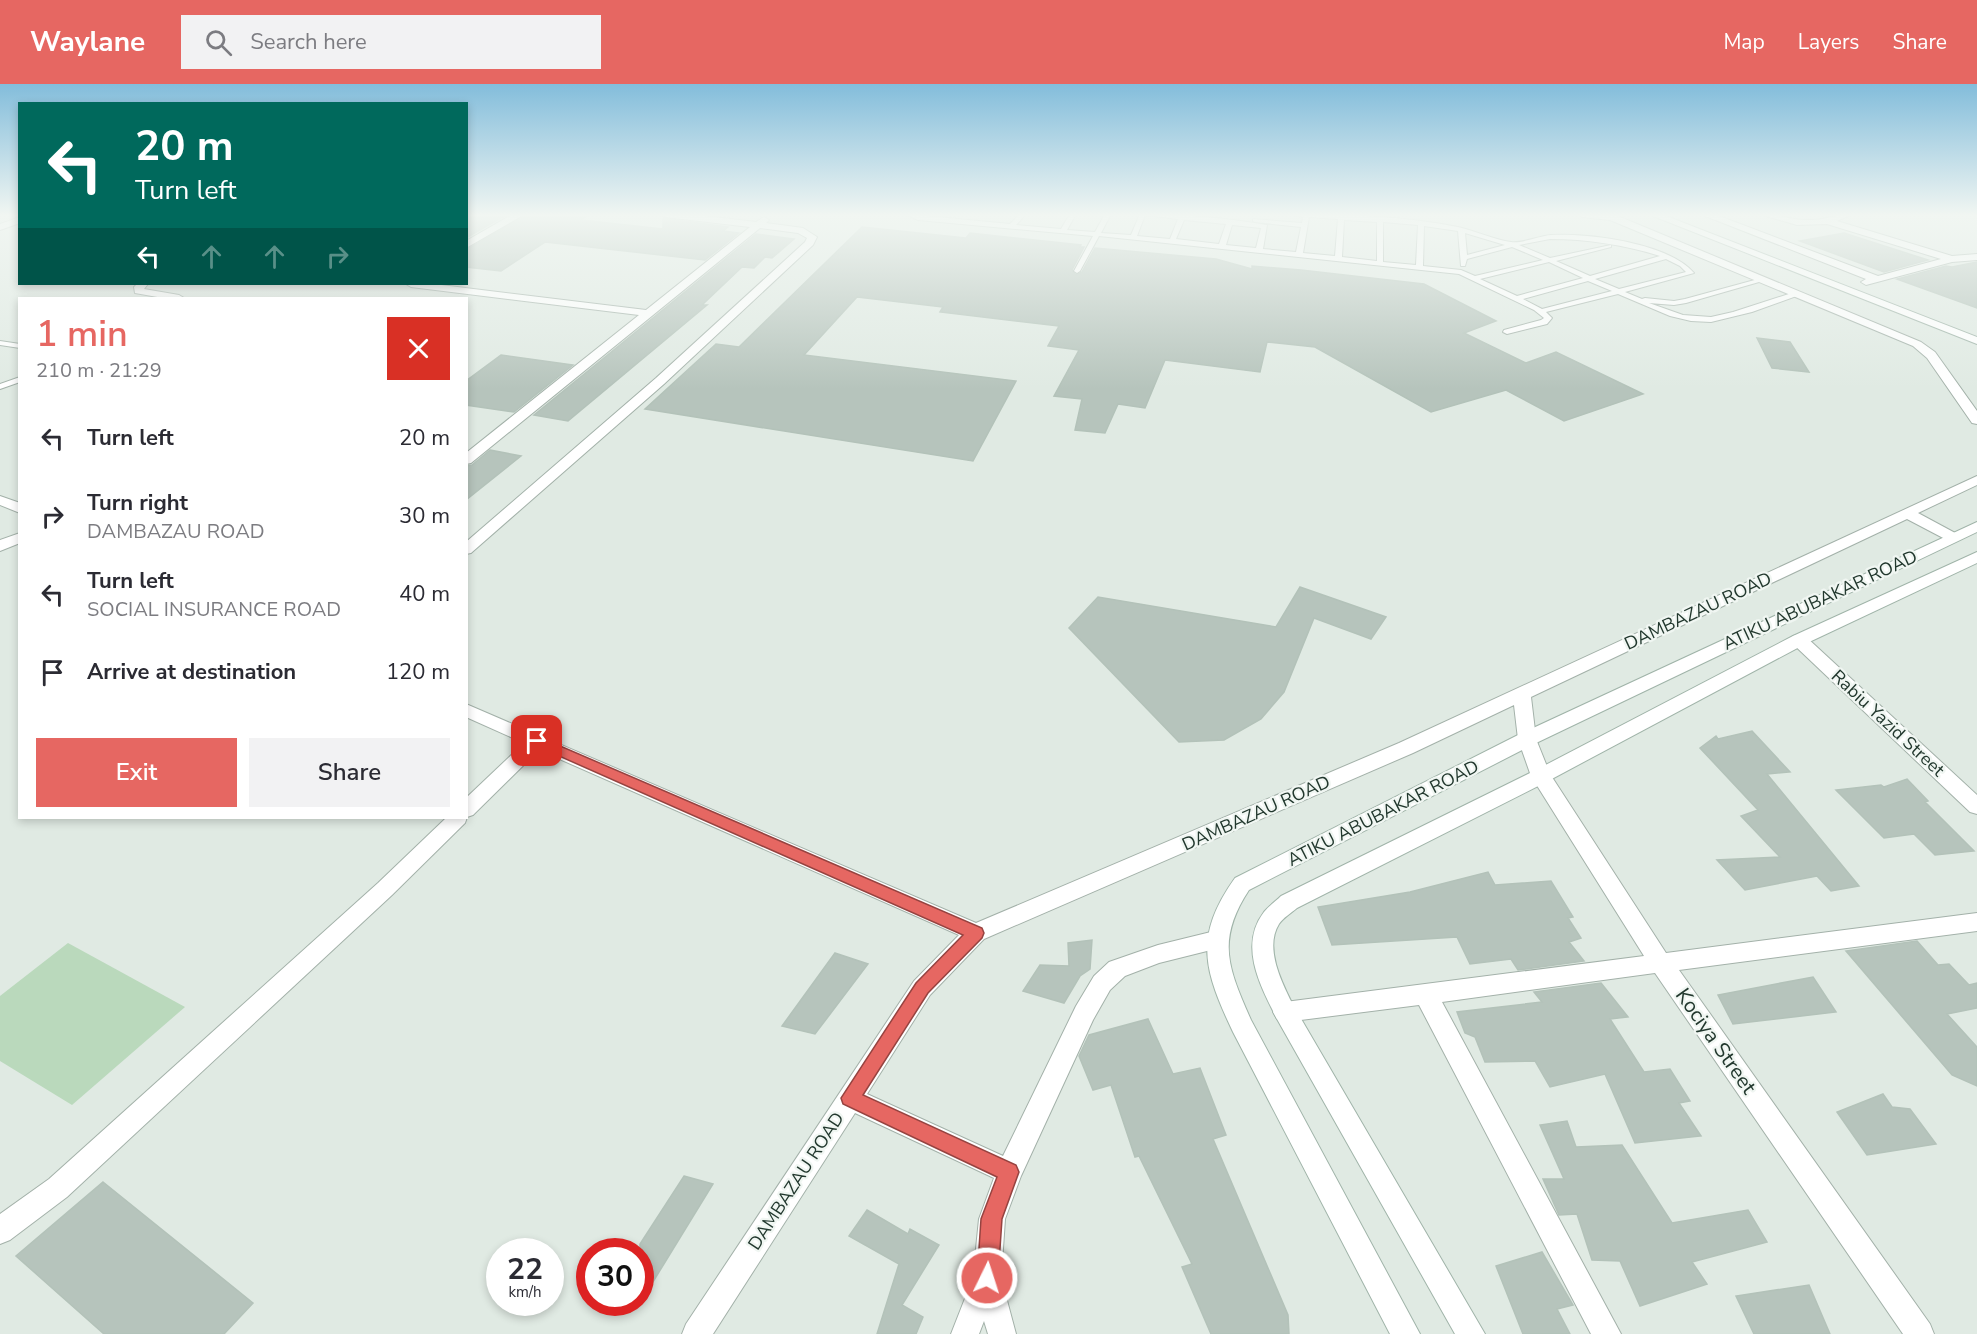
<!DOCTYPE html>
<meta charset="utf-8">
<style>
:root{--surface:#fff;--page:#f2f2f3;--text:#2b2b33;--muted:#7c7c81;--accent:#e66762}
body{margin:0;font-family:"Nunito Sans",sans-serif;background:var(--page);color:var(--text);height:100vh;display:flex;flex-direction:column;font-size:22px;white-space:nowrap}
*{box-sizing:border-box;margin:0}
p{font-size:20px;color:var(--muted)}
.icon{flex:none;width:33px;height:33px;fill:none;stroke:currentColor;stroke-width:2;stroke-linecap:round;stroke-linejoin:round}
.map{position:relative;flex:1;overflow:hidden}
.sheet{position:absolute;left:18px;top:213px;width:450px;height:522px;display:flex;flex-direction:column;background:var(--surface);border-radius:0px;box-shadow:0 3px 9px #0003}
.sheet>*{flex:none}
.guide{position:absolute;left:18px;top:18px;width:450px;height:183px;border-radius:0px;box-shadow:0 3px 9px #0003;background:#00695c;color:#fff;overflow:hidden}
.speed{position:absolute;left:486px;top:1154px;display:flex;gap:12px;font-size:30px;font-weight:700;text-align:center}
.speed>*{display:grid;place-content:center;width:78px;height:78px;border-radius:50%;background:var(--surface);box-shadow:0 3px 9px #0003;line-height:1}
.speed small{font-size:15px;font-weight:400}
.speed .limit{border:9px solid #d22;background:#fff;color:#111}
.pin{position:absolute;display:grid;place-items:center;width:51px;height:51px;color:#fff;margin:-26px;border-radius:12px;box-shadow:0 3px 9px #0006}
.me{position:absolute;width:66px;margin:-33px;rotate:4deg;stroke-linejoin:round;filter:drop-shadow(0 0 4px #0008)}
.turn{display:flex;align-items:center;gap:21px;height:126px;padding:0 18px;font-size:27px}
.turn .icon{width:78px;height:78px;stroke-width:2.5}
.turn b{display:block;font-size:42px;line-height:51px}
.lanes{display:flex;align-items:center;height:57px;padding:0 18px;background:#0003;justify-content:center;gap:30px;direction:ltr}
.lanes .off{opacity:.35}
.round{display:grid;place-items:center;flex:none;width:63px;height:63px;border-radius:0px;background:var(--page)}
.summary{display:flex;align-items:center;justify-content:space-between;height:102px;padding:0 18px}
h1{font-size:36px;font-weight:600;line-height:45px;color:var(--accent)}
.cta{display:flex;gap:12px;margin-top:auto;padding:12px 18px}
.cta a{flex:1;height:69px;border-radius:0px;background:var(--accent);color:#fff;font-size:24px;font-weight:600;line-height:69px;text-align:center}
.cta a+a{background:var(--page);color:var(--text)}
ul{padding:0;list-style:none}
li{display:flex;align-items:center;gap:18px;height:78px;padding:0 18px}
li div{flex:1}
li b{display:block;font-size:22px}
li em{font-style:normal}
header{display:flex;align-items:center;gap:36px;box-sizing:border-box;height:84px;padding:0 30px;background:var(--accent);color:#fff}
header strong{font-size:28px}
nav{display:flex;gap:33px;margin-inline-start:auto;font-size:21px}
.search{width:420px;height:54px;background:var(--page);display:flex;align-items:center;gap:15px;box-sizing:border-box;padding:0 21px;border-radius:0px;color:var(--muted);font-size:22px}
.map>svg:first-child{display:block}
</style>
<header>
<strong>Waylane</strong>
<div class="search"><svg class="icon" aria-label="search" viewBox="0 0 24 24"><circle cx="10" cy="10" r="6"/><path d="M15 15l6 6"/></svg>Search here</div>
<nav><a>Map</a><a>Layers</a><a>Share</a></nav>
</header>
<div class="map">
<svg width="1977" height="1250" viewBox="0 0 1977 1250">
<rect width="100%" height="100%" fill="#e0eae3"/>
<!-- green -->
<path fill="#bad9bc" d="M68 859 185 923 72 1021 0 977V912Z"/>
<!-- building -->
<path fill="#b6c4bc" stroke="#b3c2b9" stroke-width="1.5" d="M466 130H508L466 154Z
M527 130H590L581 136 663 145V134L728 143 723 147 739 149 705 176 545 158 501 187 466 183V166Z
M862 143 966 154 970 149 1081 161 1080 163H1084L1072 186 1076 191 1082 188 1095 164 1216 175 1252 185V182L1301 186 1424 200 1496 237 1464 249 1526 279 1556 268 1643 310 1564 337 1506 306 1431 328 1315 263 1267 258 1260 288 1165 276 1145 324 1118 320 1105 349 1075 346 1082 315 1054 312 1079 266 1048 262 1059 242 940 228 943 223 857 213 804 271 1016 297 973 377 645 325 716 260 739 263Z
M1844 149 1928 176 1884 188 1800 157Z
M756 150 794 155 772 174 765 173 754 184 742 183 702 221H707L568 337 534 331Z
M1977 178V224L1897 195 1946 182 1952 183Z
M1757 254 1790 258 1809 288 1772 284Z
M501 271 573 281 514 328 466 321V297Z
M490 366 521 372 466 416V382L472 381Z
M1300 503 1386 533 1371 555 1314 534 1284 608 1261 635 1224 656 1179 658 1069 544 1098 513 1276 543Z
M1752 647 1790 688 1767 690 1859 802 1831 807 1817 792 1745 806 1717 776 1780 773 1741 732 1758 726 1700 664 1716 652 1718 655Z
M1907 695 1928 717 1925 718 1974 767 1935 771 1914 750 1884 754 1836 706 1881 701 1884 703Z
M1488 788 1495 801 1551 797 1573 833 1568 834 1581 854 1569 858 1584 877 1518 886 1511 875 1470 880 1457 853 1332 861 1318 823 1410 808Z
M1092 856 1090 885 1080 892 1064 919 1023 907 1040 881 1069 882 1068 859Z
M1917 857 1938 881 1949 880 1969 901 1977 899V924L1947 930 1977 963V1002L1952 991 1846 867Z
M835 869 868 880 815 950 782 942Z
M1813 893 1836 928 1733 940 1718 911Z
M1601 899 1628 933 1610 935 1644 988 1670 985 1690 1017 1679 1019 1701 1052 1635 1059 1605 990 1550 1003 1535 977 1485 978 1475 953 1465 949 1457 928 1542 918 1534 908Z
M1148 935 1173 990 1200 984 1226 1051 1213 1055 1288 1231 1289 1250H1211L1182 1183 1192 1180 1139 1072 1135 1073 1111 1001 1093 1006 1079 972 1089 951Z
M1883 1010 1892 1023 1910 1025 1936 1060 1867 1071 1837 1028Z
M1567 1037 1576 1063 1622 1061 1672 1139 1748 1126 1767 1158 1692 1178 1707 1200 1640 1222 1620 1177 1592 1176 1577 1130 1559 1131 1543 1095H1564L1540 1041Z
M684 1092 713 1100 640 1219V1160Z
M103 1098 253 1219 224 1250H104L16 1172Z
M867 1126 908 1150 910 1145 939 1161 902 1221 923 1233 916 1250H877L899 1180 849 1152Z
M1542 1168 1573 1221 1557 1225 1570 1250H1523L1496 1182Z
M1809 1201 1830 1250H1754L1736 1212Z"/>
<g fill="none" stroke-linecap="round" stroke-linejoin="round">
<!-- lane casing -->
<g stroke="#a3b1a9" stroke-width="2">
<path id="lane" d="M906 130 1010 140 1020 130H1026L1016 141 1061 145 1070 130H1076L1067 146 1095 148 1105 130H1111L1101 149 1131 151 1140 130C1182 130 1226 134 1267 141L1263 165 1296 168 1301 143 1255 138 1253 137V135L1302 139 1303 133 1289 130C1345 130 1403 132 1458 143 1475 147 1496 156 1511 158 1521 160 1539 152 1551 151 1590 149 1668 159 1694 189L1625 208 1642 215 1645 214 1674 217 1685 215 1762 194 1766 196 1686 219 1674 221 1649 219 1683 231 1711 233 1733 228 1795 208 1802 210 1752 228 1711 238 1691 237 1670 232 1618 210 1546 228 1552 234 1547 240 1507 250 1503 248 1504 246 1541 236 1544 234 1534 226 1459 190 1099 152 1080 187 1077 189 1074 187 1093 152 918 136ZM1145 131 1178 135 1170 155 1137 152ZM1309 133 1338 135 1335 172 1303 169ZM1184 136 1226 140 1219 160 1176 155ZM1344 136 1377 138V177L1342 173ZM1383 138 1418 141 1416 181 1383 178ZM1232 141 1261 144 1256 164 1226 161ZM1424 142 1458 147 1461 182H1465L1467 175 1512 163 1543 176 1475 192 1461 186 1423 182ZM1465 149 1505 161 1467 171ZM1550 155C1587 155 1625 161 1660 172L1590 192 1556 177 1611 163V161L1550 174 1519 161ZM1666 175 1680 182 1686 188 1619 205 1595 195ZM1549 178 1583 194 1517 212 1480 195ZM1588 197 1612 207 1542 225 1523 215Z
M0 257 20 260V264L0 261Z
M20 293V298L0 305V300Z"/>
</g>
<!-- street casing -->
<g stroke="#a3b1a9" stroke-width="2">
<path id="street" d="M513 130H525L466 164V157Z
M660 130H689L756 138 764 133 769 136 766 139 803 144 817 153 813 161 664 300 471 469 466 470V458L656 294 805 158 807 154 798 149 760 144 471 379 466 380V369L639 231 411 203 406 200H433L646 226 750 143 665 133Z
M1577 130H1613L1921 258 1935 268 1977 327V340L1972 339 1927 274 1913 262 1610 136 1582 133Z
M1700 130H1714L1878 192 1941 175 1827 140 1797 141 1759 130C1776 130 1791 136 1808 136 1823 137 1837 130 1852 130L1837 137 1952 172 1977 170V176L1952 178 1866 201 1861 198 1866 195Z
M20 133V139L0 146V140Z
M137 200H148L144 205 179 211 184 214H163L135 209 134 203Z
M1977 392V401L1918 429 1957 450 1959 453 1957 456H1947L1907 435 1531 613 1536 655 1550 690 1666 869 1977 829V847L1679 886 1930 1240 1934 1250H1903L1655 889 1442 918 1621 1250H1591L1419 921 1285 938 1277 935 1273 928 1277 921 1285 918 1644 872 1531 692 1518 655 1514 621 1413 669 984 855 930 911 867 1010 1003 1072 1076 922 1094 892 1109 878 1158 861 1215 847 1223 849 1226 856 1223 863 1159 879 1125 892 1110 906 1093 936 1021 1092 1005 1135 1001 1194 1016 1250H988L984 1237 979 1250H951L973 1194 979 1135 994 1094 855 1029 713 1250H682L686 1240 914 897 959 851 539 666 473 731 467 733 465 739 392 811 67 1113 10 1156 0 1160V1130L49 1095 378 799 446 734H466V714L524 659 466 633V620L976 839 1399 659Z
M0 412 20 419V429L0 421Z
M20 449V459L0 467V456Z
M1799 551 1805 552 1977 711V730L1970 728 1793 560 1791 556 1793 552Z"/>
</g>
<!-- secondary casing -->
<g stroke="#a0b4a9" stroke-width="2">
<path id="secondary" d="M1648 130H1661L1977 253V260Z
M1977 438V448L1534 660 1249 806C1216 856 1228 884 1251 936L1420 1250H1390L1233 948C1204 887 1193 853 1235 794L1520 650Z
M1977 468V479L1805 560 1548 697 1297 824C1291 829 1283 834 1279 840 1264 864 1282 899 1293 921L1485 1250H1455L1277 935C1261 903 1238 862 1264 828 1269 822 1276 817 1281 812L1534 687 1793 552Z"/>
</g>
<!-- lane -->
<use href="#lane" fill="#fff" fill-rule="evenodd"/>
<!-- street -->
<use href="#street" fill="#fff" fill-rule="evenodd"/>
<!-- secondary -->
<use href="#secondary" fill="#fff" fill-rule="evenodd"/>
</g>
<!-- sky -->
<linearGradient id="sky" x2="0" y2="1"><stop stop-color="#83bddb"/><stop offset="0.43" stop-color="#f1f6f2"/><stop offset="1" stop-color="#f1f6f2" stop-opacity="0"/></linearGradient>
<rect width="1977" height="305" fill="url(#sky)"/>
<!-- route -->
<path fill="#e66762" stroke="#964340" stroke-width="1.5" d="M537 652 982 844 984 849 982 854 928 909 863 1011 1016 1081 1019 1088 1002 1135 998 1194 995 1202 987 1205 980 1202 977 1194 981 1135 997 1093 843 1020 841 1014 916 899 963 851 532 660 530 657Z"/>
<g text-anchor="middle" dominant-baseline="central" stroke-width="4.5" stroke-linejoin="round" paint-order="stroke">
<!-- street labels -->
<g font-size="18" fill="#22382e" stroke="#f0f6f2">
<text transform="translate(1820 516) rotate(-25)">ATIKU ABUBAKAR ROAD</text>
<text transform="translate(1698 527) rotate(-25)">DAMBAZAU ROAD</text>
<text transform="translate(1888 639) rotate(43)">Rabiu Yazid Street</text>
<text transform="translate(1256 729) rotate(-24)">DAMBAZAU ROAD</text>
<text transform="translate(1383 729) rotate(-27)">ATIKU ABUBAKAR ROAD</text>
<text transform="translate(796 1097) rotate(-57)">DAMBAZAU ROAD</text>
</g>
<!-- near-street labels -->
<g font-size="21" fill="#22382e" stroke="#f0f6f2">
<text transform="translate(1716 957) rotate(55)">Kociya Street</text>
</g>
</g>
</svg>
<div class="speed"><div>22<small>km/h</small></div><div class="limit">30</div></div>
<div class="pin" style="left:537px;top:657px;background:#d93025"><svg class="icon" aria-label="arrive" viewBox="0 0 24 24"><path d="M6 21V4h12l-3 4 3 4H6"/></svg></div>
<svg class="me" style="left:987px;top:1194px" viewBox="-20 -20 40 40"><circle r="17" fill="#e66762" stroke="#fff" stroke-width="3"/><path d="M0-11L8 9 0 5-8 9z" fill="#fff"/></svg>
<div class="guide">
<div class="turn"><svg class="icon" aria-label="left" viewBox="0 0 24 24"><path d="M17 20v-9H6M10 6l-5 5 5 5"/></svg><div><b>20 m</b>Turn left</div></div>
<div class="lanes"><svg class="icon" aria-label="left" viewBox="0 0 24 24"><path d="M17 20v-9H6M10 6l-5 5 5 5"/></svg><svg class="icon off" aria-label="ahead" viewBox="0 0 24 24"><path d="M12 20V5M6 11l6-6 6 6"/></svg><svg class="icon off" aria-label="ahead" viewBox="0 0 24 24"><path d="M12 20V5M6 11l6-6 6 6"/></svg><svg class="icon off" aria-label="right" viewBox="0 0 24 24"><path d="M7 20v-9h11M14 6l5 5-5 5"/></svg></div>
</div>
<section class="sheet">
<div class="summary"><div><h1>1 min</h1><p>210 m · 21:29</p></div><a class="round" style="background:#d93025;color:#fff"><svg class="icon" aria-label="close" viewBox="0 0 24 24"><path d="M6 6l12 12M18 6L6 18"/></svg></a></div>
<ul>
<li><svg class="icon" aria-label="left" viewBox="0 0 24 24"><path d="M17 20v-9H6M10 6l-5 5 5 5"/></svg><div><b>Turn left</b></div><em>20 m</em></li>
<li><svg class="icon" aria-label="right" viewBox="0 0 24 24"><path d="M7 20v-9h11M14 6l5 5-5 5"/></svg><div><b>Turn right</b><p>DAMBAZAU ROAD</p></div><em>30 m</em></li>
<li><svg class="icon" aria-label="left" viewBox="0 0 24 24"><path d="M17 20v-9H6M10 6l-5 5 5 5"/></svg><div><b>Turn left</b><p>SOCIAL INSURANCE ROAD</p></div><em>40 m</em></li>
<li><svg class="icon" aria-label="arrive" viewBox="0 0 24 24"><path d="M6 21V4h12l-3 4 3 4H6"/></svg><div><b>Arrive at destination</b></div><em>120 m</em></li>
</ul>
<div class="cta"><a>Exit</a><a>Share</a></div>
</section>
</div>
